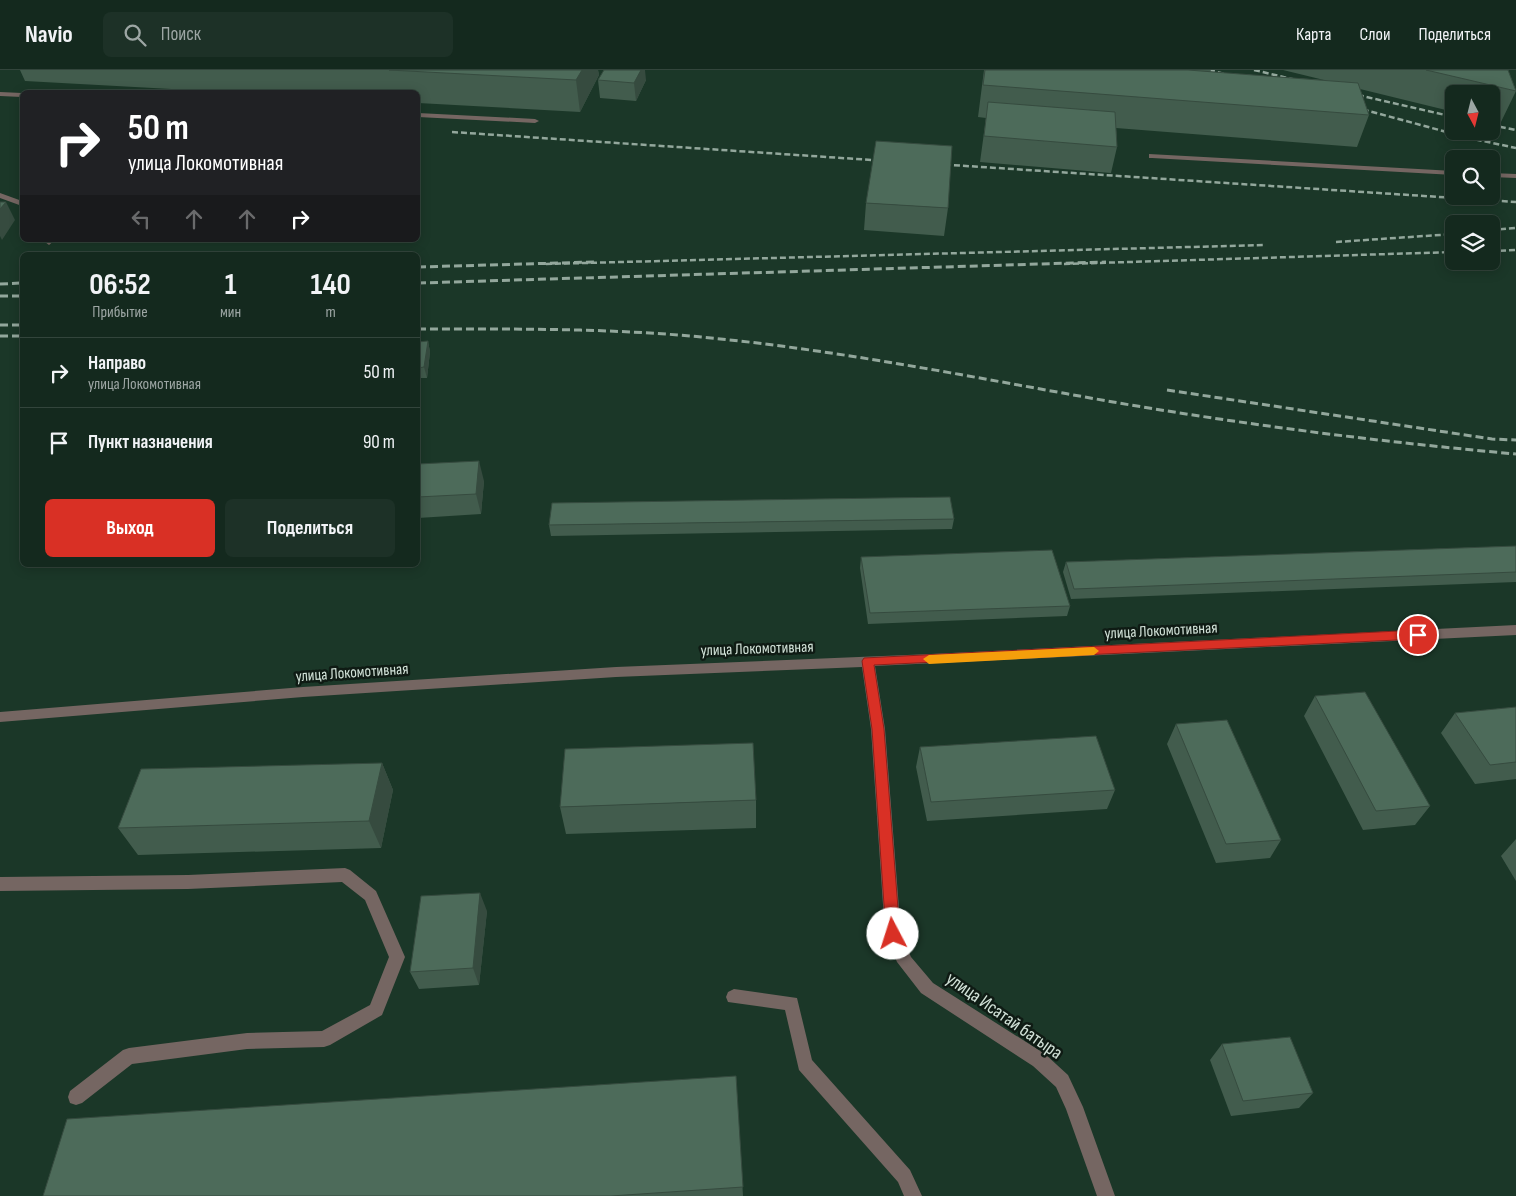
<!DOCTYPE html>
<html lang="ru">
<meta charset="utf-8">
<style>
:root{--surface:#14291e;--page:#1d3127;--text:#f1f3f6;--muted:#9da6a4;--line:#33453c;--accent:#d93025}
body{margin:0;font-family:"Sofia Sans Condensed",sans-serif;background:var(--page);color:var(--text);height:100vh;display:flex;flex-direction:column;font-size:19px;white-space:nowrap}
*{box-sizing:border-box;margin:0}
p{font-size:16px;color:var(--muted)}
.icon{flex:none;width:28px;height:28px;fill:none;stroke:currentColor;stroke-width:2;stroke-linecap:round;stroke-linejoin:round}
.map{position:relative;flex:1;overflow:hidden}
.drawer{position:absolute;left:20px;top:182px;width:400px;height:315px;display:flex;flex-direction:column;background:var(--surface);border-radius:8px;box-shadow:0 2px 12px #0003,0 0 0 1px var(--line)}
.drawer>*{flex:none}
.top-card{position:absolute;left:20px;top:20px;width:400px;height:152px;border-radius:8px;box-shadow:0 2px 12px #0003,0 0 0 1px var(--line);background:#202124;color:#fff;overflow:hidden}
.needle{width:32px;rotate:173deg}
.tools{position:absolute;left:1445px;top:15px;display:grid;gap:10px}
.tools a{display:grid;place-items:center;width:55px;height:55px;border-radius:8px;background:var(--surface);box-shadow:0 2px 12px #0003,0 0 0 1px var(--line);font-size:25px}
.pin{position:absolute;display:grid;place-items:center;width:42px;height:42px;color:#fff;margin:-21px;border:2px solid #fff;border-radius:50%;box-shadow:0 1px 5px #0007}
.me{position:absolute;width:55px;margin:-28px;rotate:355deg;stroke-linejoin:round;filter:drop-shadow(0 0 4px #0008)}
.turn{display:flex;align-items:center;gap:18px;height:105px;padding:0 25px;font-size:22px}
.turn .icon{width:65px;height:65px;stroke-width:2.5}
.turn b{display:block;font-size:35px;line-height:42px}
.lanes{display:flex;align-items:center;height:48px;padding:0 25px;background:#0003;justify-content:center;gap:25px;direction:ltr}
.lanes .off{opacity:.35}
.eta{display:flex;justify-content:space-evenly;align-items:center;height:85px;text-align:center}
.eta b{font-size:30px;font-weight:700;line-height:35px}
.action{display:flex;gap:10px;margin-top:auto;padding:10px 25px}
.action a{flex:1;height:58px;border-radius:8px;background:var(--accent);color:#fff;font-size:20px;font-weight:700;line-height:58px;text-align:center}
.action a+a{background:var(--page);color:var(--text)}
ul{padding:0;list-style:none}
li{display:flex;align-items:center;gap:15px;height:70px;padding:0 25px;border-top:1px solid var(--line)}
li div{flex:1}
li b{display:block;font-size:19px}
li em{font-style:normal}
header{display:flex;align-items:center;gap:30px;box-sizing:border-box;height:70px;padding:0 25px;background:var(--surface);border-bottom:1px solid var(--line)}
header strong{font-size:24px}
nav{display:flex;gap:28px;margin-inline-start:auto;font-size:18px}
.search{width:350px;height:45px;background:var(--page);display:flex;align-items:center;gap:12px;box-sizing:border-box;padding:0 18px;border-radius:8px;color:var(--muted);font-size:19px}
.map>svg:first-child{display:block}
</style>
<header>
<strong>Navio</strong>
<div class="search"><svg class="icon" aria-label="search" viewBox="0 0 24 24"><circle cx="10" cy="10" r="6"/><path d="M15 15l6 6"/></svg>Поиск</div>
<nav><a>Карта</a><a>Слои</a><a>Поделиться</a></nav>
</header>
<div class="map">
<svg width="1516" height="1126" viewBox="0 0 1516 1126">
<rect width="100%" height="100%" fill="#1b3728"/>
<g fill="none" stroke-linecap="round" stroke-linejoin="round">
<!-- service -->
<path fill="#756662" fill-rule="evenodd" d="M0 22 22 23V27L0 26Z
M418 43 535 49 539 51 535 53 418 47Z
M1149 84 1454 101V105L1152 88H1149Z
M1491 103 1516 104V108L1491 107Z
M0 123 22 131V136L0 128Z
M46 170H55L49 175 45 172Z
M345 798 350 800 376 821 405 887 382 945 330 975 324 977 247 979 132 994 82 1033 76 1035 70 1033 68 1027 70 1021 123 980 129 978 247 963 322 961 370 935 389 887 365 830 342 812 188 819 0 821V807L188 805Z
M734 919 797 928 812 990 910 1100 922 1126H904L898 1112 799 1000 785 940 728 932 726 927 728 922Z"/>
<!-- minor -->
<path fill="#756662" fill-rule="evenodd" d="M1516 555V565L875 596 885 659 901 864 911 887 933 913 1045 984 1068 1005 1083 1037 1115 1126H1097L1066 1039 1056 1017 1033 996 921 923 897 892 885 864 871 659 862 597 616 607 303 627 0 652V642L303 617 616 597 931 584Z"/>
<!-- rail-far1 -->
<path stroke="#93a79c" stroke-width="2.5" stroke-dasharray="6 3" stroke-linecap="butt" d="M1209 0 1233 6
M1254 0 1296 10
M1349 23 1454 47
M1354 37 1469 68 1516 78
M1491 55 1516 60
M452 62 887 91
M936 94 1516 132
M1491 160 1516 158
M1336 172 1454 164
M1491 181 1516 180
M546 194 1265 175
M1064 194 1454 182"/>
<!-- rail -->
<path stroke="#93a79c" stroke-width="3" stroke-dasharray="8 4" stroke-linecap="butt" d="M418 197 595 192
M418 213 1106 192
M0 214 22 213
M0 226H22
M0 255H22
M418 259C512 259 607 258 701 267 840 280 976 308 1113 332 1247 355 1381 372 1516 384
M0 266H22
M1167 320 1492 369 1516 370"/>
</g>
<!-- wall -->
<path fill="#425c4d" d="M20 0H598L599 5 580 42 418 33V22H226L25 11Z
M984 0H1211L1210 2 1324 10 1283 0H1508L1516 21 1500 54 1491 51V24H1454V42L1360 19 1369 45 1357 77 1116 58 1117 77 1111 103 980 92 986 48 978 47Z
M598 10H646L636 31 600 28Z
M866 133 948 138 944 166 864 160Z
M428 271 430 282 427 308H418V272Z
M418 394 484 411 481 444 418 448Z
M954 449 952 459 551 466 549 455Z
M1516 476V512L1071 529 1063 502 1066 492Z
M861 487 1070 536 1067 546 868 554 860 498Z
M1315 626 1430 736 1415 755 1363 760 1304 646Z
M1516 637V709L1475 714 1441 663 1455 643Z
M1176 654 1281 770 1270 788 1216 793 1167 674Z
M920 677 1115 720 1107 739 927 751 916 697Z
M382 693 393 720 381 778 138 785 118 758Z
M756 730V758L566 764 560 737Z
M1516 769V811L1501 786Z
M487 841 479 915 419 919 410 902Z
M1222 974 1313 1023 1299 1038 1231 1046 1210 990Z
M736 1006 743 1126H43Z"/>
<!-- shaded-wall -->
<path fill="#364b3f" d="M582 0H598L599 5 580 42 576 10Z
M641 0H645L646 10 636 31 634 13Z
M6 132 15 150 2 170 0 166V139Z
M428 271 430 282 427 308 424 297Z
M479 391 484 411 481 444 476 424Z
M382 693 393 720 381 778 369 751Z
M480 823 487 841 479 915 473 898Z"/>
<!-- building -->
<path fill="#4d6b5a" stroke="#364b3f" d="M389 0H582L576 10Z
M604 0H641L634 13 598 10Z
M985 0H1188L1358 13 1369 45 983 15Z
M1426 0H1508L1516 21Z
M988 32 1115 42 1117 77 984 66Z
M876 71 952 76 948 138 866 133Z
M0 132H6L0 139Z
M428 271 424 297 418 298V272Z
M479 391 476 424 418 427V394Z
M950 427 954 449 549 455 552 433Z
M1516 476V502L1074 519 1066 492Z
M1052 480 1070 536 870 543 861 487Z
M1365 622 1430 736 1376 741 1315 626Z
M1516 637V692L1490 695 1455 643Z
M1227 650 1281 770 1226 774 1176 654Z
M1096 666 1115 720 931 732 920 677Z
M753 673 756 730 560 737 565 679Z
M382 693 369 751 118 758 141 699Z
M480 823 473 898 410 902 421 826Z
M1290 967 1313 1023 1243 1031 1222 974Z
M736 1006 743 1117 611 1126H43L67 1049Z"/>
<!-- route -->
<path fill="#d93025" stroke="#8d1f18" d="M1418 560 1424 565 1418 569 874 595 884 659 900 864 898 869 893 870 888 869 886 864 872 659 862 591 864 588Z"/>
<!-- slow -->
<path fill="#f59e0b" d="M1094 577 1099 581 1094 585 929 594 923 589 929 585Z"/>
<g text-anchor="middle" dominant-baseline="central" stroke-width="5" stroke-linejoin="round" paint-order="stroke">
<!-- street labels -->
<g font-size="16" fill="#d2e2d8" stroke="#0f1b14">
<text transform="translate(1161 561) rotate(-3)">улица Локомотивная</text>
<text transform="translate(757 579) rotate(-2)">улица Локомотивная</text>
<text transform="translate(352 603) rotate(-4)">улица Локомотивная</text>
</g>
<!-- near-street labels -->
<g font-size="19" fill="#d2e2d8" stroke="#0f1b14">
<text transform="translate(1004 946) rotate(35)">улица Исатай батыра</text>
</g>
</g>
</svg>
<div class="tools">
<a><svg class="needle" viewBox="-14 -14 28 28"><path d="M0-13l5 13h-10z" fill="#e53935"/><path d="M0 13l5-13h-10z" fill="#9da6a4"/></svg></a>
<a><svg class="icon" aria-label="search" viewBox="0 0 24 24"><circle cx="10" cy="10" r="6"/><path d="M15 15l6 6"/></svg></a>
<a><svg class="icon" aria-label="layers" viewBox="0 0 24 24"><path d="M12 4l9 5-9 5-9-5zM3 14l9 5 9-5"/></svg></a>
</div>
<div class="pin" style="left:1418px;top:565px;background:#d93025"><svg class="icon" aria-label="arrive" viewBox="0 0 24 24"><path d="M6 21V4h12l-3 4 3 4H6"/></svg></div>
<svg class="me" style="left:893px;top:864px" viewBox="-20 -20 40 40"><circle r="19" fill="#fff"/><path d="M0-13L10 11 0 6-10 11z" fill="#d93025"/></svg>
<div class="top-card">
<div class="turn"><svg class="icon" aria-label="right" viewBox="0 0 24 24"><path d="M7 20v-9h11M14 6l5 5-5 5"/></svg><div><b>50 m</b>улица Локомотивная</div></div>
<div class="lanes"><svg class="icon off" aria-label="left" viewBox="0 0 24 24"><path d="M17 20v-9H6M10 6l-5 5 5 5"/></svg><svg class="icon off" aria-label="ahead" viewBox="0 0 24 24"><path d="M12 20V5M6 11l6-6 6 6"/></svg><svg class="icon off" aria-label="ahead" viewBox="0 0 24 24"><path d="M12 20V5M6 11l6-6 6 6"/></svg><svg class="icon" aria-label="right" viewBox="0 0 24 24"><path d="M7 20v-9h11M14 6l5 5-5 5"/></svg></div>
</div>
<section class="drawer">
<div class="eta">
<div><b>06:52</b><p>Прибытие</p></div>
<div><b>1</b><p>мин</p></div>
<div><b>140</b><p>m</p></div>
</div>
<ul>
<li><svg class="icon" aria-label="right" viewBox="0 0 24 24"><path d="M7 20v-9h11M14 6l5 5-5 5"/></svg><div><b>Направо</b><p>улица Локомотивная</p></div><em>50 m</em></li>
<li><svg class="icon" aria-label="arrive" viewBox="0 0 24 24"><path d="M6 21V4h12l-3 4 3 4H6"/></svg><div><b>Пункт назначения</b></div><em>90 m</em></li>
</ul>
<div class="action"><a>Выход</a><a>Поделиться</a></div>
</section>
</div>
